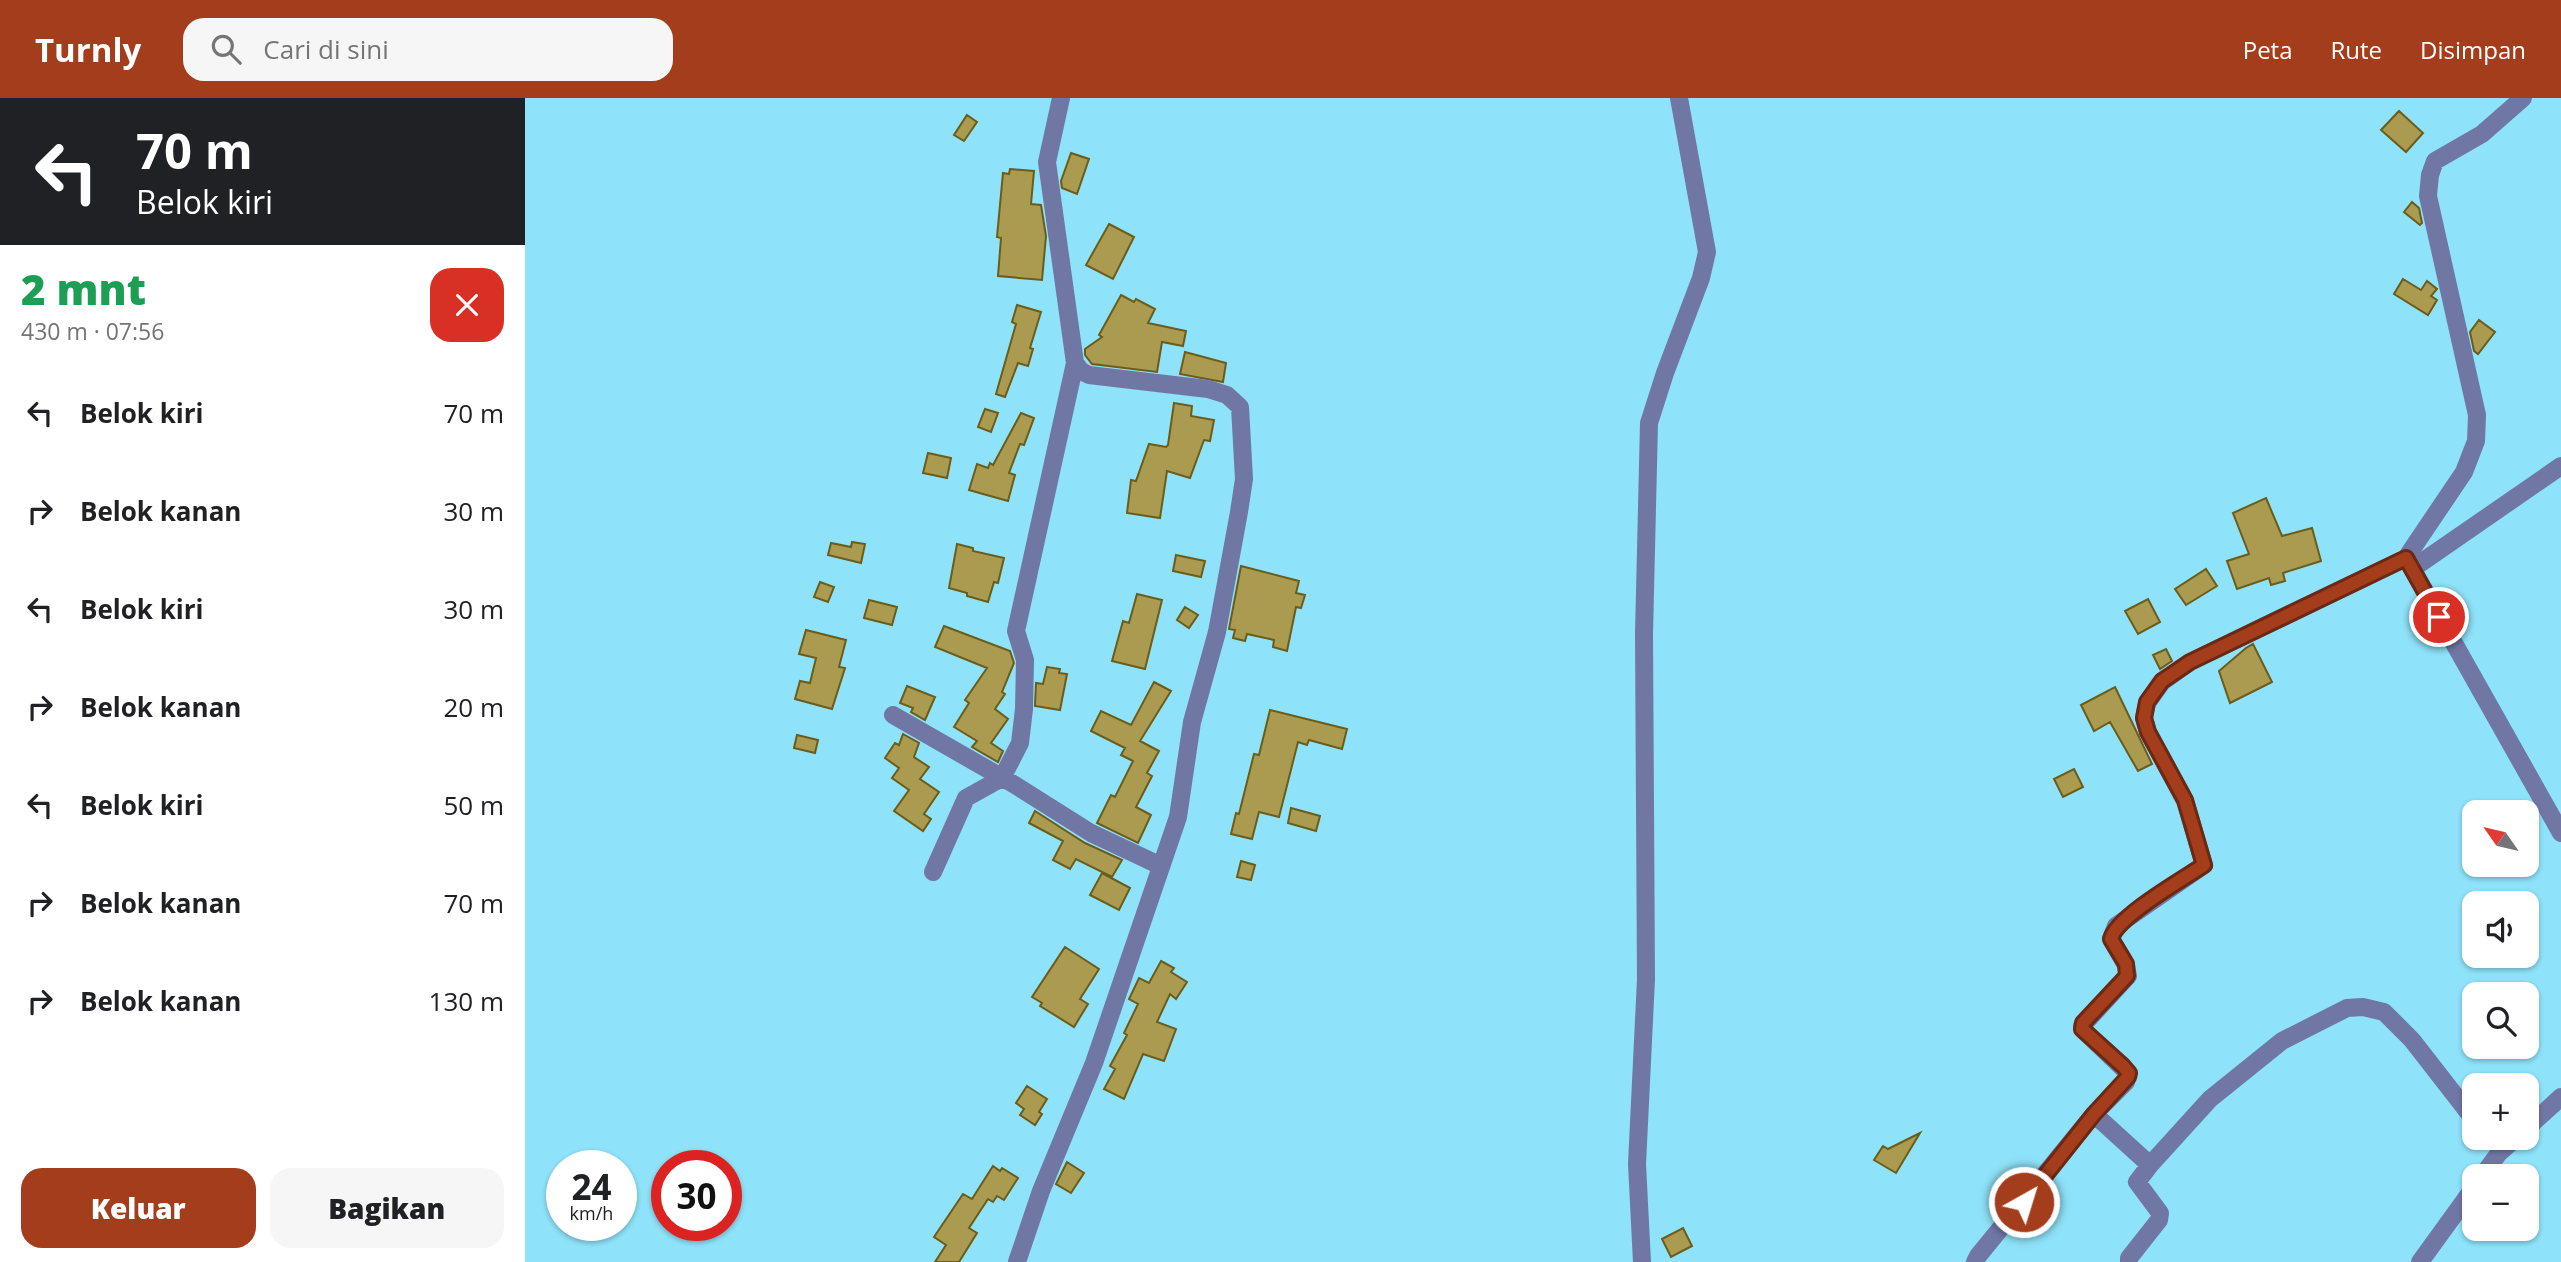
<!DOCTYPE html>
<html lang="id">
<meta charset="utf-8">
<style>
:root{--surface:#fff;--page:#f6f6f6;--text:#202124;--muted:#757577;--accent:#a43d1b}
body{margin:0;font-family:"Open Sans",sans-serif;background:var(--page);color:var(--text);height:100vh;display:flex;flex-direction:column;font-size:26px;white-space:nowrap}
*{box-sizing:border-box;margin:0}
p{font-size:23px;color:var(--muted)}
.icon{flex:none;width:38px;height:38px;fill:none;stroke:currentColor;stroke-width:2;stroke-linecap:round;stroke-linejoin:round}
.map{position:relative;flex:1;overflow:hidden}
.side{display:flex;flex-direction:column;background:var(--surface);width:525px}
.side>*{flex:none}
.hud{background:#202124;color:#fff;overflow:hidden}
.needle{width:46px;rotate:304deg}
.controls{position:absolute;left:1937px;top:702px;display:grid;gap:14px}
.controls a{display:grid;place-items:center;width:77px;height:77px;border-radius:14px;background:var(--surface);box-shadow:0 2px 5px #0004;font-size:35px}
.speed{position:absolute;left:21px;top:1052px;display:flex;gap:14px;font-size:35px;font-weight:700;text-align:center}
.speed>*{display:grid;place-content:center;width:91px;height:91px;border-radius:50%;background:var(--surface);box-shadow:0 2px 5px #0004;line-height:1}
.speed small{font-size:18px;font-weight:400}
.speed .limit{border:10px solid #d22;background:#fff;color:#111}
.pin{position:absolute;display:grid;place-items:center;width:60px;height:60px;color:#fff;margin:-30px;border:4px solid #fff;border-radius:50%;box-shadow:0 2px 7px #0007}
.me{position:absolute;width:77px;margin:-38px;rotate:39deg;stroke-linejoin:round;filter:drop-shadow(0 0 5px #0008)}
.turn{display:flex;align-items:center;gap:24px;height:147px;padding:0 21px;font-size:32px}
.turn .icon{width:91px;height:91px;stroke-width:2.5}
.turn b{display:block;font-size:49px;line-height:60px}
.round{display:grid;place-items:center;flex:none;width:74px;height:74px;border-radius:21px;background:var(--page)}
.head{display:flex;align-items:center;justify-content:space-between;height:119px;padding:0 21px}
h1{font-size:42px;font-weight:800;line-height:52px;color:#1e9e55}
.action{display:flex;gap:14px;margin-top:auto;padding:14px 21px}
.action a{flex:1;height:80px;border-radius:21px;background:var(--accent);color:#fff;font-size:28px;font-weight:800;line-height:80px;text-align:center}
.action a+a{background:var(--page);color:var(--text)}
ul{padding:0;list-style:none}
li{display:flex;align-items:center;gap:21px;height:98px;padding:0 21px}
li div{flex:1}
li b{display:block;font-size:26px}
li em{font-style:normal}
header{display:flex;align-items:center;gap:42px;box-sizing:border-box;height:98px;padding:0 35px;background:var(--accent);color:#fff}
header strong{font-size:33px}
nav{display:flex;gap:38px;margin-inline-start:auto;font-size:24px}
.search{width:490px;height:63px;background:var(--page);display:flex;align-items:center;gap:18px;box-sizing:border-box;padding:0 24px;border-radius:21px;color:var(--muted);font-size:26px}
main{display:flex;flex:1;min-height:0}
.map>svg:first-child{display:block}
</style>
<header>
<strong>Turnly</strong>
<div class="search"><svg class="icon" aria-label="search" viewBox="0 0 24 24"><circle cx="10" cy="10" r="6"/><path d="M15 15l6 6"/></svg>Cari di sini</div>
<nav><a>Peta</a><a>Rute</a><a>Disimpan</a></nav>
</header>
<main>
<section class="side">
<div class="hud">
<div class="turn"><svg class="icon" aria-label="left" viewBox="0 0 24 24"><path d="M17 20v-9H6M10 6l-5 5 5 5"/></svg><div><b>70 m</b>Belok kiri</div></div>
</div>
<div class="head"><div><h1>2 mnt</h1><p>430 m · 07:56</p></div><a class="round" style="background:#d93025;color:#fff"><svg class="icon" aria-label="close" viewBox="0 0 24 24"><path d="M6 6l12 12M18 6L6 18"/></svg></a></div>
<ul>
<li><svg class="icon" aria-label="left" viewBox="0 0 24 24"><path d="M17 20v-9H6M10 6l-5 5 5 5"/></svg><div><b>Belok kiri</b></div><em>70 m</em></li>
<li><svg class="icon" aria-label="right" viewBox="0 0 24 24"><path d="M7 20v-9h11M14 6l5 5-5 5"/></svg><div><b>Belok kanan</b></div><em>30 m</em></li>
<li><svg class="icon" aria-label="left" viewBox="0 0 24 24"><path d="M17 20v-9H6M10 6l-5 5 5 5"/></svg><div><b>Belok kiri</b></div><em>30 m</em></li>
<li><svg class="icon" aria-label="right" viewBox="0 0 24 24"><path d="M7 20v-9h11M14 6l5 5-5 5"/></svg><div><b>Belok kanan</b></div><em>20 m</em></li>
<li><svg class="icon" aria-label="left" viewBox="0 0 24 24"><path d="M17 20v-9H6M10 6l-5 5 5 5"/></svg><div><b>Belok kiri</b></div><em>50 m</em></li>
<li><svg class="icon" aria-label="right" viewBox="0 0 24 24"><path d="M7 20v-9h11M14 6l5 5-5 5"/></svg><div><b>Belok kanan</b></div><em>70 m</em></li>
<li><svg class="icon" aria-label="right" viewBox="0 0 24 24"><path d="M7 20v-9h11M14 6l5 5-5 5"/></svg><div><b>Belok kanan</b></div><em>130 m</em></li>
</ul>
<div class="action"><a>Keluar</a><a>Bagikan</a></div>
</section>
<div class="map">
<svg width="2036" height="1164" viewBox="0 0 2036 1164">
<rect width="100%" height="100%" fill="#8ee2f9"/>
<!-- building -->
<path fill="#ab9b50" stroke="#6b5d19" stroke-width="2" d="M1874 13 1898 35 1881 54 1856 32Z
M442 17 452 24 439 43 429 37Z
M546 55 564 61 552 96 537 90 536 83Z
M485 71 509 73 506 106 516 107 521 138 517 182 473 178 476 140 472 139 478 75 484 76Z
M1887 104 1894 110 1897 125 1895 127 1879 114Z
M584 126 609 139 588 181 561 167Z
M1878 181 1896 192 1902 183 1912 191 1906 198 1912 202 1903 217 1869 196Z
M596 197 609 204 611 201 630 211 623 225 661 233 658 248 637 244 632 274 567 266 560 257V251L577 239 574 237Z
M492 207 516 214 505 250 508 251 503 268 493 265 480 299 471 296 491 226 487 224Z
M1954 222 1970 234 1953 256 1949 253 1945 234Z
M660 254 701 265 698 284 655 276Z
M649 305 667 308 666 318 689 322 685 343 679 342 665 380 642 373 635 420 602 415 606 382 611 383 624 346 641 349 643 347Z
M460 311 473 315 466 334 453 329Z
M496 315 509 320 499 347 495 346 484 375 490 377 483 403 444 392 452 366 463 370 465 365 468 367Z
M403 355 426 360 422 380 398 375Z
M1741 400 1757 438 1787 430 1796 463 1758 475 1760 483 1746 487 1744 480 1712 491 1702 463 1724 456 1708 415Z
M327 444 340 446 336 465 303 457 306 445 326 449Z
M432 446 448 450V453L479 460 473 485 469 484 463 504 442 498V495L424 490Z
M651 457 680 463 676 479 648 473Z
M716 468 774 483 771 495 780 497 776 510 771 509 762 553 748 549 749 542 722 536 720 543 708 540 710 532 704 531Z
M1681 471 1692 488 1661 507 1650 491Z
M295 484 309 489 303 504 289 499Z
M612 496 637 502 620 571 587 563 598 523 604 525Z
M1623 501 1635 524 1613 536 1600 513Z
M344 502 372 509 367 527 339 520Z
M660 509 673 517 664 530 652 522Z
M419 528 485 553 489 565 477 594 480 596 470 611 483 621 466 645 478 653 473 664 447 649 452 643 429 629 444 605 440 602 462 570 410 549Z
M281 532 321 542 314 569 320 570 307 611 270 601 275 583 285 585 291 560 274 556Z
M1728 546 1747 584 1705 605 1694 573 1721 550Z
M1641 551 1647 563 1635 571 1628 557Z
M522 569 535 571 534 575 542 576 535 612 510 608 511 585 518 586Z
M629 584 646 593 615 643 634 653 622 675 627 678 611 709 626 717 613 745 572 725 586 697 590 699 608 663 596 657 600 650 566 633 576 613 606 627Z
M382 588 410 599 400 622 386 614 388 610 375 605Z
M1590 589 1627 666 1613 673 1585 624 1569 633 1556 607Z
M745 612 822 631 817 651 784 642 782 647 773 644 754 719 734 714 727 741 706 736 711 715 714 716 729 656 734 657Z
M378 636 394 645 389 659 404 669 395 681 414 694 399 716 406 721 398 733 369 713 384 692 367 680 374 670 360 660 370 645 374 647Z
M272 637 293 642 290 655 269 650Z
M1549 671 1558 689 1538 699 1529 681Z
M766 710 795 718 791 733 763 725Z
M510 713 560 745 597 762 587 779 551 761 545 771 528 762 538 743 504 725Z
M716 763 730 767 726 782 712 779Z
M577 775 605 790 594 812 565 797Z
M540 849 574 871 555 901 563 906 549 929 515 908 517 905 507 899Z
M636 863 649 870 646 874 662 884 651 901 645 896 632 924 651 931 639 963 618 956 599 1001 579 991 590 971 585 968 602 937 599 935 613 906 604 901 614 880 624 885Z
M502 988 522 1001 514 1014 517 1016 510 1027 495 1017 499 1011 491 1005Z
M1395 1035 1371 1075 1349 1062 1358 1048 1363 1051Z
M542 1064 559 1075 546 1095 531 1086Z
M468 1068 475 1073 477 1070 493 1080 479 1102 472 1098 468 1104 463 1101 444 1130 452 1135 434 1164H410L421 1147 409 1139 438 1096 447 1101Z
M1158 1130 1167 1148 1146 1159 1137 1141Z"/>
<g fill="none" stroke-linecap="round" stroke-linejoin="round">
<!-- minor -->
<path stroke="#7077a5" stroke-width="18" d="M1881 460 2036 735
M1887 471 2036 368
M368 617 490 687 566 735 636 768
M408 774 441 700 477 680 495 645 499 611 500 562 491 533 550 265
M2002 1030 2036 999
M1625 1067 1685 1001 1757 943 1822 910 1838 909 1859 914 1887 942 1950 1023
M1957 1078 1974 1055 1991 1040
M492 1164 516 1093 569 965 653 719 667 624 692 534 714 414 719 381 715 309 702 297 683 291 564 277 556 273 550 265 522 64 536 0
M1117 1164 1112 1066 1121 881 1119 536 1124 325 1140 275 1176 180 1182 154 1154 0
M1450 1164 1453 1158 1569 1016
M1604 1164V1160L1634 1122 1635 1115 1612 1084 1625 1067 1569 1016 1601 984 1603 975 1557 931V928L1603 878 1601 867 1586 841 1591 828 1679 767 1660 703 1623 634 1619 620 1622 605 1637 584 1665 564 1881 460 1939 374 1951 343 1952 317 1903 98 1905 77 1910 63 1957 36 1998 0
M1895 1164 1950 1088"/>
</g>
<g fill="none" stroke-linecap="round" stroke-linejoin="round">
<!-- route casing -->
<g stroke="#6b2812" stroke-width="18">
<path id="route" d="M1499 1104 1569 1016 1603 979 1604 975 1598 968 1557 931 1558 925 1602 878 1601 866 1586 841C1591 819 1658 781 1679 767L1660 702 1623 634 1619 620 1622 604 1637 583 1665 564 1881 460 1914 519"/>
</g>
<!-- route -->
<use href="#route" stroke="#a43d1b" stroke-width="12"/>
</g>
</svg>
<div class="controls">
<a><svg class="needle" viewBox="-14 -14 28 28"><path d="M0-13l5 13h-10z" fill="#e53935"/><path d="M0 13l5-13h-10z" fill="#757577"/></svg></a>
<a><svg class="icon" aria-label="sound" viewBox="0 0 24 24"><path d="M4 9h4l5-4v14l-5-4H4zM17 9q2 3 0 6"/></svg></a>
<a><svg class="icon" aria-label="search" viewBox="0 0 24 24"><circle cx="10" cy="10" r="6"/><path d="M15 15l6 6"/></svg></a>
<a>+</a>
<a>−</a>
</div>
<div class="speed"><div>24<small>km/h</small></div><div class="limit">30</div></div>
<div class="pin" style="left:1914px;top:519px;background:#d93025"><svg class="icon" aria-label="arrive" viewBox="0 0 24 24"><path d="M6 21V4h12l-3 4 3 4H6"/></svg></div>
<svg class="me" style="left:1499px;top:1104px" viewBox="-20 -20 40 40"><circle r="17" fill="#a43d1b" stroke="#fff" stroke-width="3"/><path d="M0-11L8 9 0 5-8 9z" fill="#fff"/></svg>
</div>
</main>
